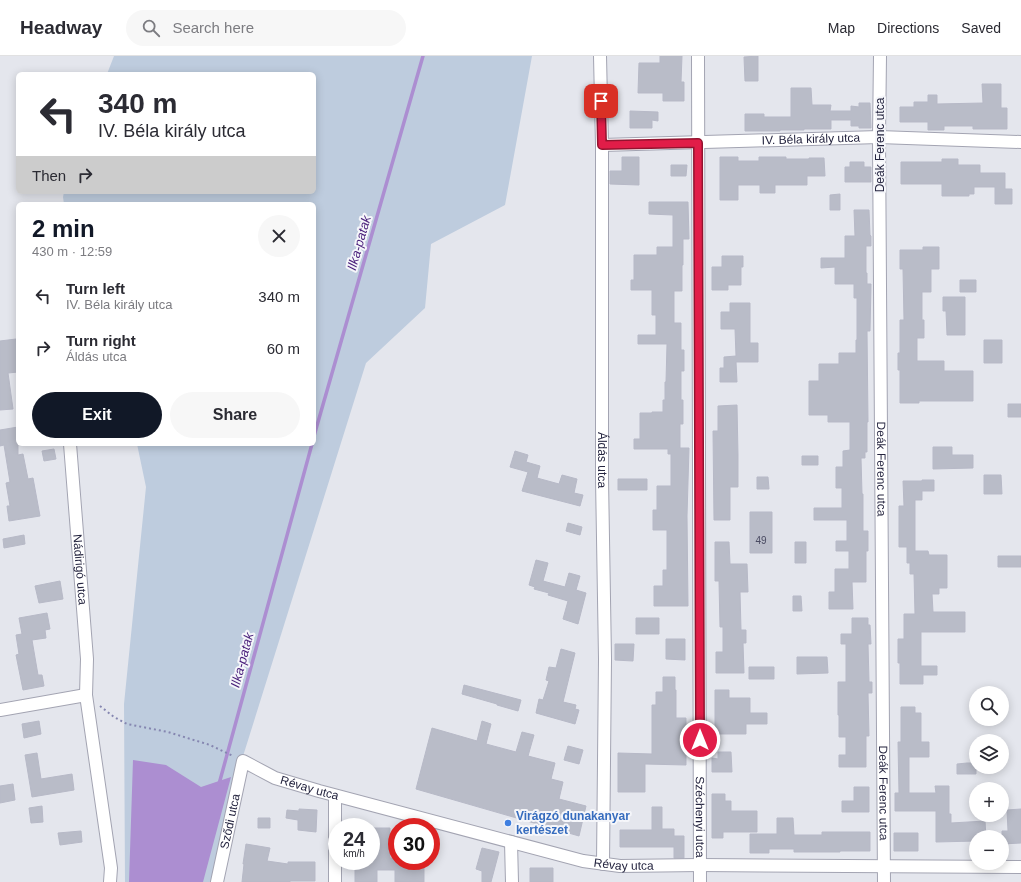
<!DOCTYPE html>
<meta charset="utf-8">
<style>
:root{--surface:#fff;--page:#f7f7f7;--text:#2b2b33;--muted:#7c7c81;--line:#e1e1e2;--accent:#111827}
body{margin:0;font-family:Arial,sans-serif;background:var(--page);color:var(--text);height:100vh;display:flex;flex-direction:column;font-size:15px;white-space:nowrap}
*{box-sizing:border-box;margin:0}
p{font-size:13px;color:var(--muted)}
.icon{flex:none;width:22px;height:22px;fill:none;stroke:currentColor;stroke-width:2;stroke-linecap:round;stroke-linejoin:round}
.map{position:relative;flex:1;overflow:hidden}
.details{position:absolute;left:16px;top:146px;width:300px;height:244px;display:flex;flex-direction:column;background:var(--surface);border-radius:6px;box-shadow:0 2px 10px #0003}
.details>*{flex:none}
.hud{position:absolute;left:16px;top:16px;width:300px;height:122px;border-radius:6px;box-shadow:0 2px 10px #0003;background:#fff;color:var(--text);overflow:hidden}
.buttons{position:absolute;left:969px;top:630px;display:grid;gap:8px}
.buttons a{display:grid;place-items:center;width:40px;height:40px;border-radius:50%;background:var(--surface);box-shadow:0 2px 10px #0003;font-size:20px}
.speed{position:absolute;left:328px;top:762px;display:flex;gap:8px;font-size:20px;font-weight:700;text-align:center}
.speed>*{display:grid;place-content:center;width:52px;height:52px;border-radius:50%;background:var(--surface);box-shadow:0 2px 10px #0003;line-height:1}
.speed small{font-size:10px;font-weight:400}
.speed .limit{border:6px solid #d22;background:#fff;color:#111}
.pin{position:absolute;display:grid;place-items:center;width:34px;height:34px;color:#fff;margin:-17px;border-radius:8px;box-shadow:0 2px 6px #0006}
.me{position:absolute;width:44px;margin:-22px;rotate:0deg;stroke-linejoin:round;filter:drop-shadow(0 0 3px #0008)}
.turn{display:flex;align-items:center;gap:14px;height:84px;padding:0 16px;font-size:18px}
.turn .icon{width:52px;height:52px;stroke-width:2.5}
.turn b{display:block;font-size:28px;line-height:34px}
.then{display:flex;align-items:center;height:38px;padding:0 16px;background:#0003;gap:8px;font-size:15px}
.round{display:grid;place-items:center;flex:none;width:42px;height:42px;border-radius:21px;background:var(--page)}
.head{display:flex;align-items:center;justify-content:space-between;height:68px;padding:0 16px}
h1{font-size:24px;font-weight:700;line-height:30px;color:var(--accent)}
.cta{display:flex;gap:8px;margin-top:auto;padding:8px 16px}
.cta a{flex:1;height:46px;border-radius:24px;background:var(--accent);color:#fff;font-size:16px;font-weight:700;line-height:46px;text-align:center}
.cta a+a{background:var(--page);color:var(--text)}
ul{padding:0;list-style:none}
li{display:flex;align-items:center;gap:12px;height:52px;padding:0 16px}
li div{flex:1}
li b{display:block;font-size:15px}
li em{font-style:normal}
header{display:flex;align-items:center;gap:24px;box-sizing:border-box;height:56px;padding:0 20px;background:var(--surface);border-bottom:1px solid var(--line)}
header strong{font-size:19px}
nav{display:flex;gap:22px;margin-inline-start:auto;font-size:14px}
.search{width:280px;height:36px;background:var(--page);display:flex;align-items:center;gap:10px;box-sizing:border-box;padding:0 14px;border-radius:22px;color:var(--muted);font-size:15px}
.map>svg:first-child{display:block}
</style>
<header>
<strong>Headway</strong>
<div class="search"><svg class="icon" aria-label="search" viewBox="0 0 24 24"><circle cx="10" cy="10" r="6"/><path d="M15 15l6 6"/></svg>Search here</div>
<nav><a>Map</a><a>Directions</a><a>Saved</a></nav>
</header>
<div class="map">
<svg width="1021" height="826" viewBox="0 0 1021 826">
<rect width="100%" height="100%" fill="#e4e6ed"/>
<!-- green -->
<path fill="#beccde" d="M114 0H532L505 149 431 188 425 252 366 307 244 697 210 826H125L124 648 146 431 137 388H314V148H64L63 141 64 136H314V18H107Z"/>
<!-- water -->
<path fill="#ac8ed1" d="M133 704 166 709 201 731 231 721 203 826H129Z"/>
<g fill="none" stroke-linecap="round" stroke-linejoin="round">
<!-- stream -->
<path stroke="#ac8ed1" stroke-width="3.5" d="M314 380 423 0
M219 728 312 388"/>
</g>
<!-- building -->
<path fill="#b9bcc8" stroke="#b7b9c7" d="M660 0H682L681 26H684V45H663V37H638L639 7H660Z
M758 0V25H745L744 1Z
M982 28H1001V52H1007V73H973V70H944V74H928V66H900V51H914V46H928V39H937V48L983 47Z
M791 32H811L812 49H831L830 55H851V50L859 51V47H870L871 72H859V70H851V64H831V73H804V74H780V75H745V58H764V61H791Z
M630 55 658 56V65L652 64V72H630Z
M622 101H639V129L610 128V115H622Z
M720 101H738V105H759V101H786V103H809V102H824L825 120H807V129H775V137H760V129H738V144H720Z
M942 103H958V109H980V117H1005V133H1012V148H995V131H974V138H969V140H942V128H901V106H942Z
M850 106H864V111H871V126H845V111H850Z
M671 109H687L686 120H671Z
M840 138V154H830V139Z
M649 146H688L689 183H683V209H682V235H674V267H681V294H684V315H681V344H683V368H680V392H689L687 460 688 550H654V530H663V514H667V474H653V454H657V430H671V398H668V393H634V383H640V357H652V356H663V344H665V326H666L667 288H638V279H656V259H652V234H631V224H634V199H657V191H673V159L649 158Z
M854 154H869L870 179 871 180V190H866V217H867V228H871L870 275H867L868 366H867V396H865V402H861L862 438H863V475H868V495H866V526H852L853 553H829V536H835V513H849V495H836V485H847V464H814V452H842V432H836V411H843V395L850 394V366H828V359H809V325H819V308H839V297H856V284H857V242H854V228H835V211L821 212V202H845V180H855Z
M923 191H939V213H931V236H922V264H924V282H917V305H944V315H973V345H919V347H900V314H898V297H900V264H904L903 213H900V194H923Z
M722 200H743V211H741V229H728V234H712V211H722Z
M960 224H976V236H960Z
M943 241H965V279H947L946 255H943Z
M730 247H750V287H758V306H736L737 326H720V312H724V301L736 300 735 273H721V256H730Z
M16 283 18 297V316L8 317 13 353 0 354V285Z
M984 284H1002V307H984Z
M1008 348H1021V361H1008Z
M737 349 738 400V431H730V464H714L713 375H718V350Z
M18 371V399L23 398 28 423 33 422 40 460 9 465 7 450H10L6 427 10 426 4 389 0 390V374Z
M933 391H952V399H973V412L933 413Z
M54 393 56 403 44 405 42 395Z
M515 395 528 399 526 406 540 410 537 422 559 428 562 419 577 423 574 437 583 439 580 450 522 435 528 416 510 411Z
M802 400H818V409H802Z
M984 419H1001L1002 438H984Z
M757 421H768L769 433H757Z
M618 423H647V434H618Z
M922 424H934V435H922V444H915V495H928L929 499H947V532H939V538H932L933 556H965V576H921V610H937V619H923V628H900V607H898V583H904V558H915L914 518H910V507H907V491H899V450H904L903 425H922Z
M750 456H772V497H750Z
M568 467 582 471 580 479 566 475Z
M24 479 25 488 4 492 3 483Z
M715 486H729L730 508H747L748 536H740L741 574H746V587H743L744 617H716V596H723V571H720L719 525H715Z
M795 486H806V507H795Z
M998 500H1021V511H998Z
M536 504 548 507 543 525 565 531 569 517 580 520 576 534 586 537 578 568 563 563 568 545 548 539 549 537 534 533 535 531 529 529Z
M60 525 63 543 39 547 35 530Z
M793 540H801L802 555H793Z
M47 557 50 573 45 574 46 582 32 584 38 619H42L44 630 23 634 16 599 19 598 16 579 22 578 19 562Z
M636 562H659V578H636Z
M852 562H868V569H870L871 588H868L869 626H872V637H868L869 680H866V711H839V699H846V681H839V659H838V626H846V588H841V578H852Z
M666 583H685V604L666 603Z
M615 588H634L633 605 615 604Z
M561 593 575 597 563 646 576 649 575 653 579 654 575 668 536 657 539 643 543 644 549 625 546 624 549 611 556 612Z
M797 601H827L828 617 797 618Z
M749 611H774V623H749Z
M663 621H675V634H676V662H686V709L645 708V736H618V697L652 698V649H656V636H663Z
M464 629 521 644 518 655 497 649V648L462 638Z
M715 634H729V642H750V657H767V668H746V678H715Z
M901 651H915V657H921V686H929V701H909V737H936L935 730H949V758H951V767L985 765 986 781H976V785L936 786V755H895V737H899L898 686H901Z
M39 665 41 678 24 682 22 668Z
M482 665 491 668 486 688 516 696 522 676 534 679 528 700 555 707 551 723 563 726 559 743 586 750 579 780 416 733 432 672 477 685Z
M568 690 583 694 579 708 564 704Z
M718 696H731L732 716H712V702L718 703Z
M37 697 41 723 72 718 74 734 32 741 25 699Z
M967 707H976V718H957V708Z
M13 728 15 744 0 747V730Z
M854 731H869V756H842V745H854Z
M712 738H725V745H731V755H757V776H723V782H712Z
M42 750 43 766 31 767 29 752Z
M652 751H662V773H674V780H684V802H674V791H620V774H652Z
M299 753 317 754 316 776 298 774V764L286 762 287 754 299 755Z
M1021 753V787L1002 788V775H1008L1007 754Z
M258 762H270V772H258Z
M777 762H793L794 779H822V776H870V795H840V796H794V793H769V797H750V778H777Z
M371 772H390V802H397V805H424V826H395V814H377V826H355V805H371Z
M81 775 82 786 60 789 58 777Z
M894 777H918V795H894Z
M246 788 270 792 267 805 288 808V806H315V825H290V826H242L244 808H243Z
M482 792 499 796 491 826H482V815L476 813Z
M530 812H553V826H530Z"/>
<g fill="none" stroke-linecap="round" stroke-linejoin="round">
<!-- street casing -->
<g stroke="#a3a4b2" stroke-width="14">
<g id="street">
<path id="s1" d="M600 0 602 89V422L605 603 603 808"/>
<path id="s2" d="M698 0 700 826"/>
<path id="s3" d="M880 0 879 81 884 826"/>
<path id="s4" d="M602 89 879 81 1021 86"/>
<path id="s5" d="M70 388 87 603 86 639 111 812 110 826"/>
<path d="M0 654 86 639"/>
<path d="M511 786 512 826"/>
<path id="s6" d="M217 826 243 705 275 722 319 735 583 805 620 810 700 809 1021 811"/>
<path d="M335 826V740"/>
</g>
</g>
<!-- path -->
<path stroke="#8586b0" stroke-width="2" stroke-dasharray="2 3" stroke-linecap="butt" d="M100 650 114 661 127 668 168 676 210 689 233 700"/>
<!-- street -->
<use href="#street" stroke="#fff" stroke-width="12"/>
</g>
<g fill="none" stroke-linecap="round" stroke-linejoin="round">
<!-- route casing -->
<g stroke="#92132f" stroke-width="10">
<path id="route" d="M601 45 602 89 698 87 700 684"/>
</g>
<!-- route -->
<use href="#route" stroke="#e11d48" stroke-width="7"/>
</g>
<!-- markers -->
<circle fill="#3f7fe0" stroke="#f5f6fa" stroke-width="1.5" cx="508" cy="767" r="4"/>
<g text-anchor="middle" dominant-baseline="central" stroke-width="4" stroke-linejoin="round" paint-order="stroke">
<!-- number labels -->
<g font-size="10" fill="#494a61">
<text x="761" y="484">49</text>
</g>
<!-- street labels -->
<g font-size="12" fill="#24243f" stroke="#f5f6fa">
<text stroke="none"><textPath href="#s4" startOffset="209">IV. Béla király utca</textPath></text>
<text transform="translate(880 89) rotate(-90)">Deák Ferenc utca</text>
<text stroke="none"><textPath href="#s1" startOffset="404">Áldás utca</textPath></text>
<text stroke="none"><textPath href="#s3" startOffset="413">Deák Ferenc utca</textPath></text>
<text stroke="none"><textPath href="#s5" startOffset="126">Nádirigó utca</textPath></text>
<text stroke="none"><textPath href="#s6" startOffset="196">Révay utca</textPath></text>
<text stroke="none"><textPath href="#s3" startOffset="737">Deák Ferenc utca</textPath></text>
<text stroke="none"><textPath href="#s2" startOffset="761">Széchenyi utca</textPath></text>
<text stroke="none"><textPath href="#s6" startOffset="62">Sződi utca</textPath></text>
<text stroke="none"><textPath href="#s6" startOffset="520">Révay utca</textPath></text>
</g>
<!-- shop labels -->
<g font-size="12" font-weight="bold" fill="#366cbe" stroke="#f5f6fa" text-anchor="start">
<text x="516" y="760">Virágzó dunakanyar<tspan x="516" dy="14">kertészet</tspan></text>
</g>
<!-- water labels -->
<g font-size="13" font-style="italic" fill="#481e7a" stroke="#f5f6fa">
<text transform="translate(359 187) rotate(-74)">Ilka-patak</text>
<text transform="translate(242 604) rotate(-75)">Ilka-patak</text>
</g>
</g>
</svg>
<div class="buttons">
<a><svg class="icon" aria-label="search" viewBox="0 0 24 24"><circle cx="10" cy="10" r="6"/><path d="M15 15l6 6"/></svg></a>
<a><svg class="icon" aria-label="layers" viewBox="0 0 24 24"><path d="M12 4l9 5-9 5-9-5zM3 14l9 5 9-5"/></svg></a>
<a>+</a>
<a>−</a>
</div>
<div class="speed"><div>24<small>km/h</small></div><div class="limit">30</div></div>
<div class="pin" style="left:601px;top:45px;background:#d93025"><svg class="icon" aria-label="arrive" viewBox="0 0 24 24"><path d="M6 21V4h12l-3 4 3 4H6"/></svg></div>
<svg class="me" style="left:700px;top:684px" viewBox="-20 -20 40 40"><circle r="17" fill="#e11d48" stroke="#fff" stroke-width="3"/><path d="M0-11L8 9 0 5-8 9z" fill="#fff"/></svg>
<div class="hud">
<div class="turn"><svg class="icon" aria-label="left" viewBox="0 0 24 24"><path d="M17 20v-9H6M10 6l-5 5 5 5"/></svg><div><b>340 m</b>IV. Béla király utca</div></div>
<div class="then">Then<svg class="icon" aria-label="right" viewBox="0 0 24 24"><path d="M7 20v-9h11M14 6l5 5-5 5"/></svg></div>
</div>
<section class="details">
<div class="head"><div><h1>2 min</h1><p>430 m · 12:59</p></div><a class="round"><svg class="icon" aria-label="close" viewBox="0 0 24 24"><path d="M6 6l12 12M18 6L6 18"/></svg></a></div>
<ul>
<li><svg class="icon" aria-label="left" viewBox="0 0 24 24"><path d="M17 20v-9H6M10 6l-5 5 5 5"/></svg><div><b>Turn left</b><p>IV. Béla király utca</p></div><em>340 m</em></li>
<li><svg class="icon" aria-label="right" viewBox="0 0 24 24"><path d="M7 20v-9h11M14 6l5 5-5 5"/></svg><div><b>Turn right</b><p>Áldás utca</p></div><em>60 m</em></li>
</ul>
<div class="cta"><a>Exit</a><a>Share</a></div>
</section>
</div>
